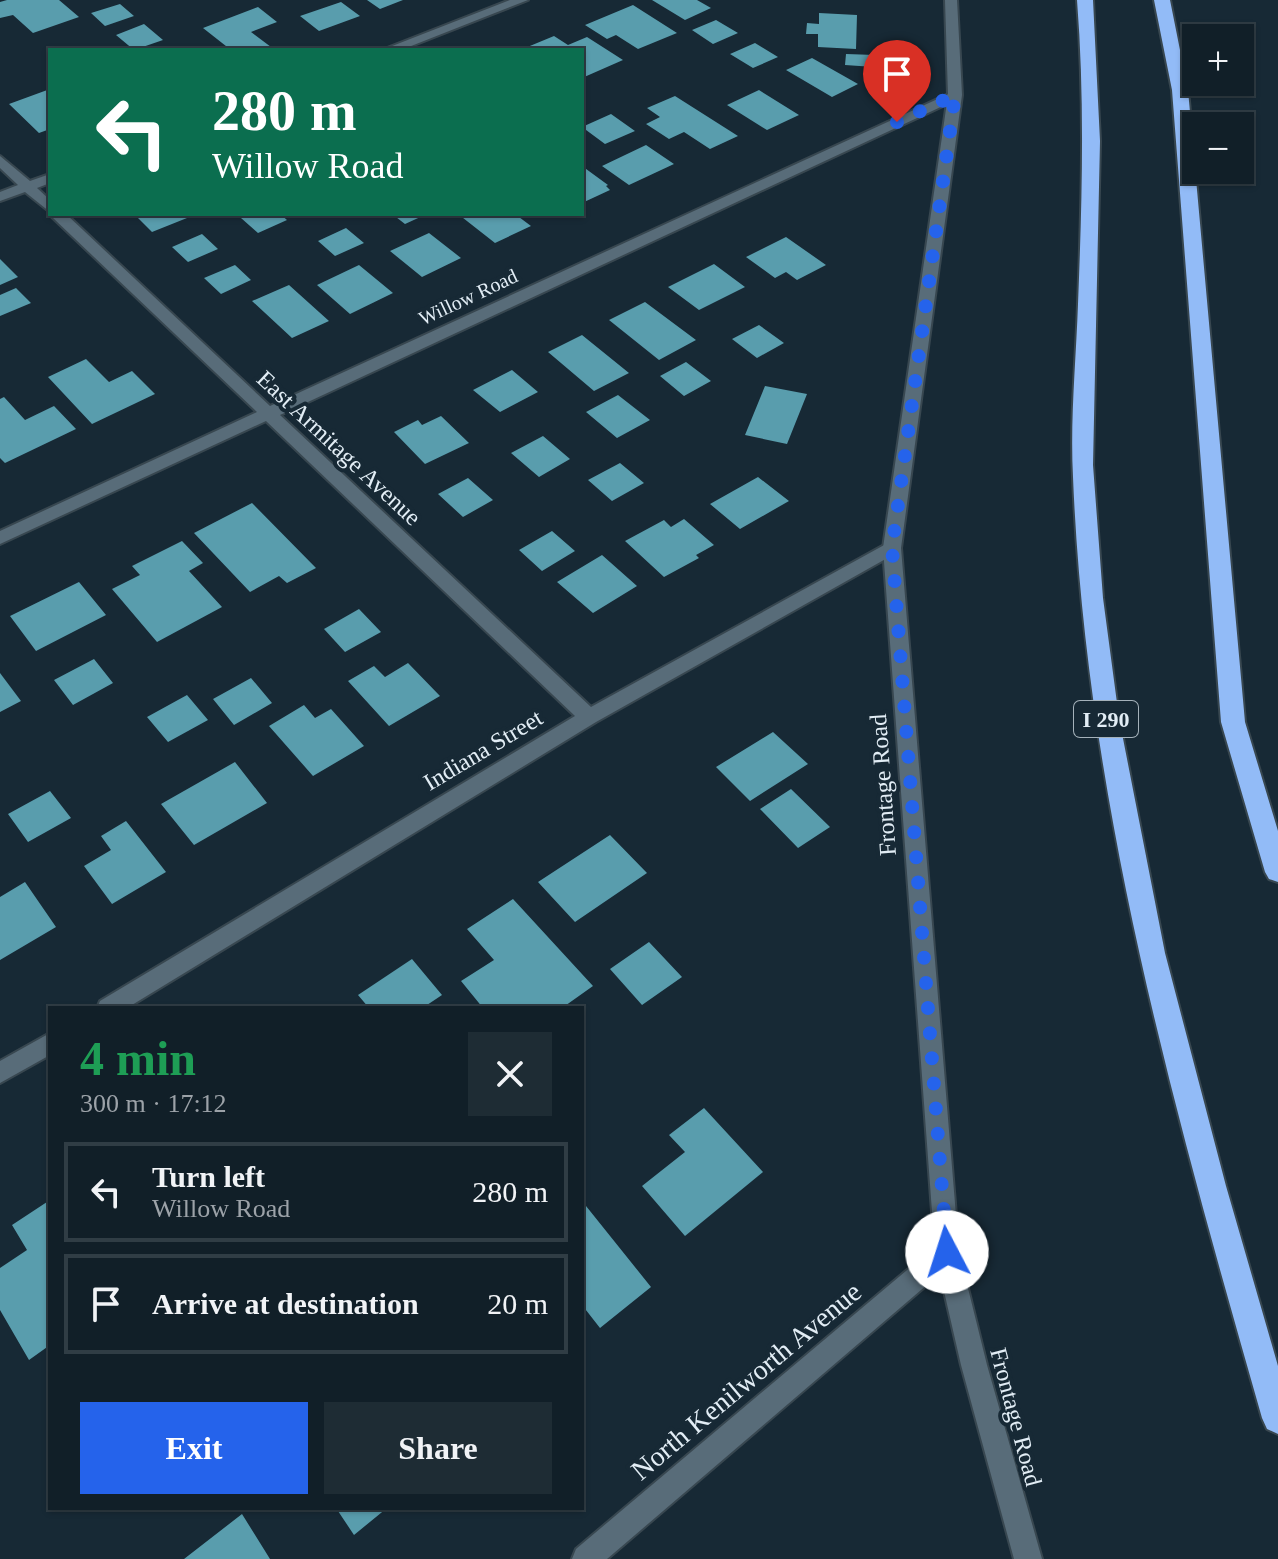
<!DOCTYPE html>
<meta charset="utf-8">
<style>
:root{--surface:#111f28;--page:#1e2c34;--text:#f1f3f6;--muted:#9ca2a8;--line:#303d45;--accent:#2563eb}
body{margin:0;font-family:"Times New Roman",serif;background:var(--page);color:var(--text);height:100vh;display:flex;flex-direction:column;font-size:30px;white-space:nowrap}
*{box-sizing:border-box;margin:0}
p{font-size:26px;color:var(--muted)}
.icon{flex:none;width:44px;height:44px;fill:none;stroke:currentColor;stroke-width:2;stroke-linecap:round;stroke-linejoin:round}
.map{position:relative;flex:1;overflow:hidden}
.sheet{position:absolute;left:48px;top:1006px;width:536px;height:504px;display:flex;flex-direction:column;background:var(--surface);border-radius:0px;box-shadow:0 2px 6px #0004,0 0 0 2px var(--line)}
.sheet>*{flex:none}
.hud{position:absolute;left:48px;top:48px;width:536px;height:168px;border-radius:0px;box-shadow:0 2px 6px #0004,0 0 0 2px var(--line);background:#0b6e4f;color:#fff;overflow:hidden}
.tools{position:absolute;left:1182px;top:24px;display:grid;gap:16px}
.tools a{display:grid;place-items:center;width:72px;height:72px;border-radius:0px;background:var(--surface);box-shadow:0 2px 6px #0004,0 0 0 2px var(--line);font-size:40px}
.pin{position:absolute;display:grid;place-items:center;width:68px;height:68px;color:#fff;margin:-82px -34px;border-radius:50% 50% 50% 0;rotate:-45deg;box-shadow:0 0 8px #0007}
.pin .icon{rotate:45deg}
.me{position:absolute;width:88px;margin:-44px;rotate:355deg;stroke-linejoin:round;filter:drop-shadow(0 0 6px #0008)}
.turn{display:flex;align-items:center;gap:28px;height:168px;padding:0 32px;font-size:36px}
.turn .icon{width:104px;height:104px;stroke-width:2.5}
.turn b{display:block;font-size:56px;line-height:68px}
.round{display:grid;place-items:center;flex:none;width:84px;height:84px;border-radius:0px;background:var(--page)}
.head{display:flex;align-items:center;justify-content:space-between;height:136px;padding:0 32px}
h1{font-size:48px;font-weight:700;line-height:60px;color:#1e9e55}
.cta{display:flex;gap:16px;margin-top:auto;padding:16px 32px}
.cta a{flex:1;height:92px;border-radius:0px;background:var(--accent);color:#fff;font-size:32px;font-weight:700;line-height:92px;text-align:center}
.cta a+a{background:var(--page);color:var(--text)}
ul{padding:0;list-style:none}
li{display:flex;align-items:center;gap:24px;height:100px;margin:0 16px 12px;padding:0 16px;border:4px solid var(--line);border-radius:0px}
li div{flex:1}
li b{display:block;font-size:30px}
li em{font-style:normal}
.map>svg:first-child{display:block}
</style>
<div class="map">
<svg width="1278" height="1559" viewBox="0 0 1278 1559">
<rect width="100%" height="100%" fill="#172935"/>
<!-- building -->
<path fill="#599dad" d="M7 0H59L79 17 33 33 13 15 0 18V2Z
M367 0H403L380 9Z
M652 0H697L711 8 685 20Z
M341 2 360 16 319 31 300 16Z
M120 4 134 16 105 26 91 13Z
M633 5 677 33 638 49 616 35 607 39 585 25Z
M258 7 277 22 251 32 271 47 264 50H231L203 28Z
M819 13 857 15 856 49 818 47V34H806L807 23 819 24Z
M716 20 738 33 713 44 692 30Z
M144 24 163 40 134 50 116 35Z
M554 36 568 45 587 37 623 60 582 78V50L525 48Z
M755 43 778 57 753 68 730 54Z
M846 54 875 55 874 67 845 65Z
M812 58 858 84 832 97 786 70Z
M50 89V129L39 133 9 104Z
M759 90 799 115 767 130 727 105Z
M675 96 738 136 710 149 684 132 669 139 646 124 660 117 647 108Z
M611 114 635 131 605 144 582 127Z
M646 145 674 164 629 185 602 166Z
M582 166 608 185 606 186 610 190 582 203Z
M134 214H197L152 232Z
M251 214H280L287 220 258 233 241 218Z
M392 214H427L405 224Z
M458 214H515L531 226 495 243Z
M346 228 364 243 335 256 318 241Z
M429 233 461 258 422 277 390 251Z
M202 234 218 249 188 262 172 247Z
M786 237 826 265 797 280 786 272 775 278 746 257Z
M0 259 18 277 0 285Z
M714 264 745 287 699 310 668 287Z
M235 265 251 280 221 294 204 278Z
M359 265 393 293 350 314 317 285Z
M289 285 329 321 292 338 252 301Z
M16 288 31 303 0 316V295Z
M645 302 696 340 659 360 609 320Z
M759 325 784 343 757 358 732 339Z
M582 335 629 373 594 391 548 352Z
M86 359 109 382 132 371 155 394 92 424 48 377Z
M686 362 711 381 684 396 660 376Z
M512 370 538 392 500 412 473 390Z
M765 386 807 394 787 444 745 435Z
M618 395 650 420 617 438 586 412Z
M4 397 25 420 54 406 76 429 5 463 0 458V399Z
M441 416 469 443 425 464 394 432 418 420 422 425Z
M543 436 570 459 539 477 511 453Z
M620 463 644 483 612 501 588 480Z
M758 477 789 501 740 529 710 504Z
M468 478 493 500 463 517 438 494Z
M252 503 316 568 287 583 279 576 250 592 194 533Z
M684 519 714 545 696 555 699 558 664 577 625 541 664 520 671 527Z
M552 531 575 551 542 571 519 550Z
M182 541 203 563 189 571 222 607 157 642 112 589 140 575 132 566Z
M602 555 637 586 593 613 557 582Z
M79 582 106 615 36 651 10 616Z
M359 609 381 632 345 652 324 629Z
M94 659 113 683 73 705 54 680Z
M408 663 440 696 389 726 348 681 374 666 385 677Z
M0 673 21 701 0 712Z
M251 678 272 703 234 725 213 699Z
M187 695 208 720 168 742 147 717Z
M304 705 315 718 331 709 364 746 313 776 269 726Z
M773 732 808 764 750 801 716 767Z
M235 762 267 803 194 845 161 804Z
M791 789 830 827 798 848 760 809Z
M50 791 71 818 28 842 8 814Z
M126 821 166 872 112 904 84 866 111 850 101 836Z
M610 835 647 873 575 922 538 882Z
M25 882 56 927 0 960V897Z
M513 899 593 986 562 1008H483L461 981 494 960 467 929Z
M649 942 682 977 642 1005 610 969Z
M412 959 442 995 427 1005 430 1008H369L358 995Z
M704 1108 763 1172 685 1236 642 1186 685 1152 669 1135Z
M50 1200V1345L29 1360 0 1310V1268L27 1250 12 1225Z
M582 1201 651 1287 600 1328 582 1305Z
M336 1508H387L354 1535Z
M242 1514 270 1559H184Z"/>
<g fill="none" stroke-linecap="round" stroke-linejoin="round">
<!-- street casing -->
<g stroke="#384750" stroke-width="4">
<path id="street" d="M510 0H528L401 50H382Z
M955 91 960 92V98L280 415 591 707 886 544H898L901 548 898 552 596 722 127 1008H97L100 1001 575 716 266 421 0 544V531L257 412 52 217 50 214H66L270 406Z
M0 156 30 181 50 174V183L37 188 50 200V212L25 192 0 201V192L18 185 0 168Z
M50 1033V1055L0 1083V1061Z
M947 1240 956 1244 959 1252 956 1260 607 1559H572L576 1549 938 1244Z"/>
</g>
<!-- secondary casing -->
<g stroke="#384750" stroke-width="4">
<path id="secondary" d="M945 0H957L962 95 901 548 959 1252 987 1365 1042 1559H1014L961 1365 935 1252 883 548 948 95Z"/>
</g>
<!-- highway casing -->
<g stroke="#384750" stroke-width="4">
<path id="highway" d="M1077 0H1093L1100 141 1093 465 1103 598 1119 718 1165 953 1226 1186 1278 1366V1434L1267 1429 1262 1418C1174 1110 1086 799 1073 477 1070 420 1076 361 1078 304 1082 202 1085 101 1077 0Z
M1154 0H1170L1188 90 1245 722 1278 831V882L1269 879 1265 872 1221 722 1172 90Z"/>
</g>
<!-- street -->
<use href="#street" fill="#586c79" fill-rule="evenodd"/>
<!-- secondary -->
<use href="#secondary" fill="#586c79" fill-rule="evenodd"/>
<!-- highway -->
<use href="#highway" fill="#92bbf7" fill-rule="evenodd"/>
</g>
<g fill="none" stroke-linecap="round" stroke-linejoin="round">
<!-- route -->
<path stroke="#2563eb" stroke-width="14" stroke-dasharray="0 25.2" d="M897 122 955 95 892 548 947 1252"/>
</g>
<g text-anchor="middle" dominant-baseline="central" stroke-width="8" stroke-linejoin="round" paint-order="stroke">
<!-- far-street labels -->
<g font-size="20" fill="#e2edf5" stroke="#172935">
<text transform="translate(468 297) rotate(-25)">Willow Road</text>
</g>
<!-- shield labels -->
<rect fill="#172935" stroke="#a5b2bb" stroke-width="2" x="1074" y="701" width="64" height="36" rx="6"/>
<g font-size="22" font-weight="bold" fill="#e2edf5">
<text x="1106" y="719">I 290</text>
</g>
<!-- street labels -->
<g font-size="24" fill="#e2edf5" stroke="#172935">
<text transform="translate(339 448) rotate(43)">East Armitage Avenue</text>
<text transform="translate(483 750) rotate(-31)">Indiana Street</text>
<text transform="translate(883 785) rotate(-94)">Frontage Road</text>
<text transform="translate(1016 1417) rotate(75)">Frontage Road</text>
</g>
<!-- near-street labels -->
<g font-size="28" fill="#e2edf5" stroke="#172935">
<text transform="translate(746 1381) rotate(-40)">North Kenilworth Avenue</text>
</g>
</g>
</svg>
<div class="tools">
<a>+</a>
<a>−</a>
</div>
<div class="pin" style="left:897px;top:122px;background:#d93025"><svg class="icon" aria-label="arrive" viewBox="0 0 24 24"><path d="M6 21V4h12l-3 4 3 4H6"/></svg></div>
<svg class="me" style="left:947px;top:1252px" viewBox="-20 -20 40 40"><circle r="19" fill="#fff"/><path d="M0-13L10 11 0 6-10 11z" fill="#2563eb"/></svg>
<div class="hud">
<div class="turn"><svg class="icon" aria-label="left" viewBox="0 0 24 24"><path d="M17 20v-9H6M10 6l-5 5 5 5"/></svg><div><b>280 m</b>Willow Road</div></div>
</div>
<section class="sheet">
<div class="head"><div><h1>4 min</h1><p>300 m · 17:12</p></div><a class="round"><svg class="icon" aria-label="close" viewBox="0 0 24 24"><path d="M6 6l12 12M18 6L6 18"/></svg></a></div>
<ul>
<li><svg class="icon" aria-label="left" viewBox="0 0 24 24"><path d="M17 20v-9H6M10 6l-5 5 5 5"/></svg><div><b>Turn left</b><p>Willow Road</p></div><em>280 m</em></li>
<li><svg class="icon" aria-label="arrive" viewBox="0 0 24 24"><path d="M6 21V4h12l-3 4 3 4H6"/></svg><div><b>Arrive at destination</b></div><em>20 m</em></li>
</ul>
<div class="cta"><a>Exit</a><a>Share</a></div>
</section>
</div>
